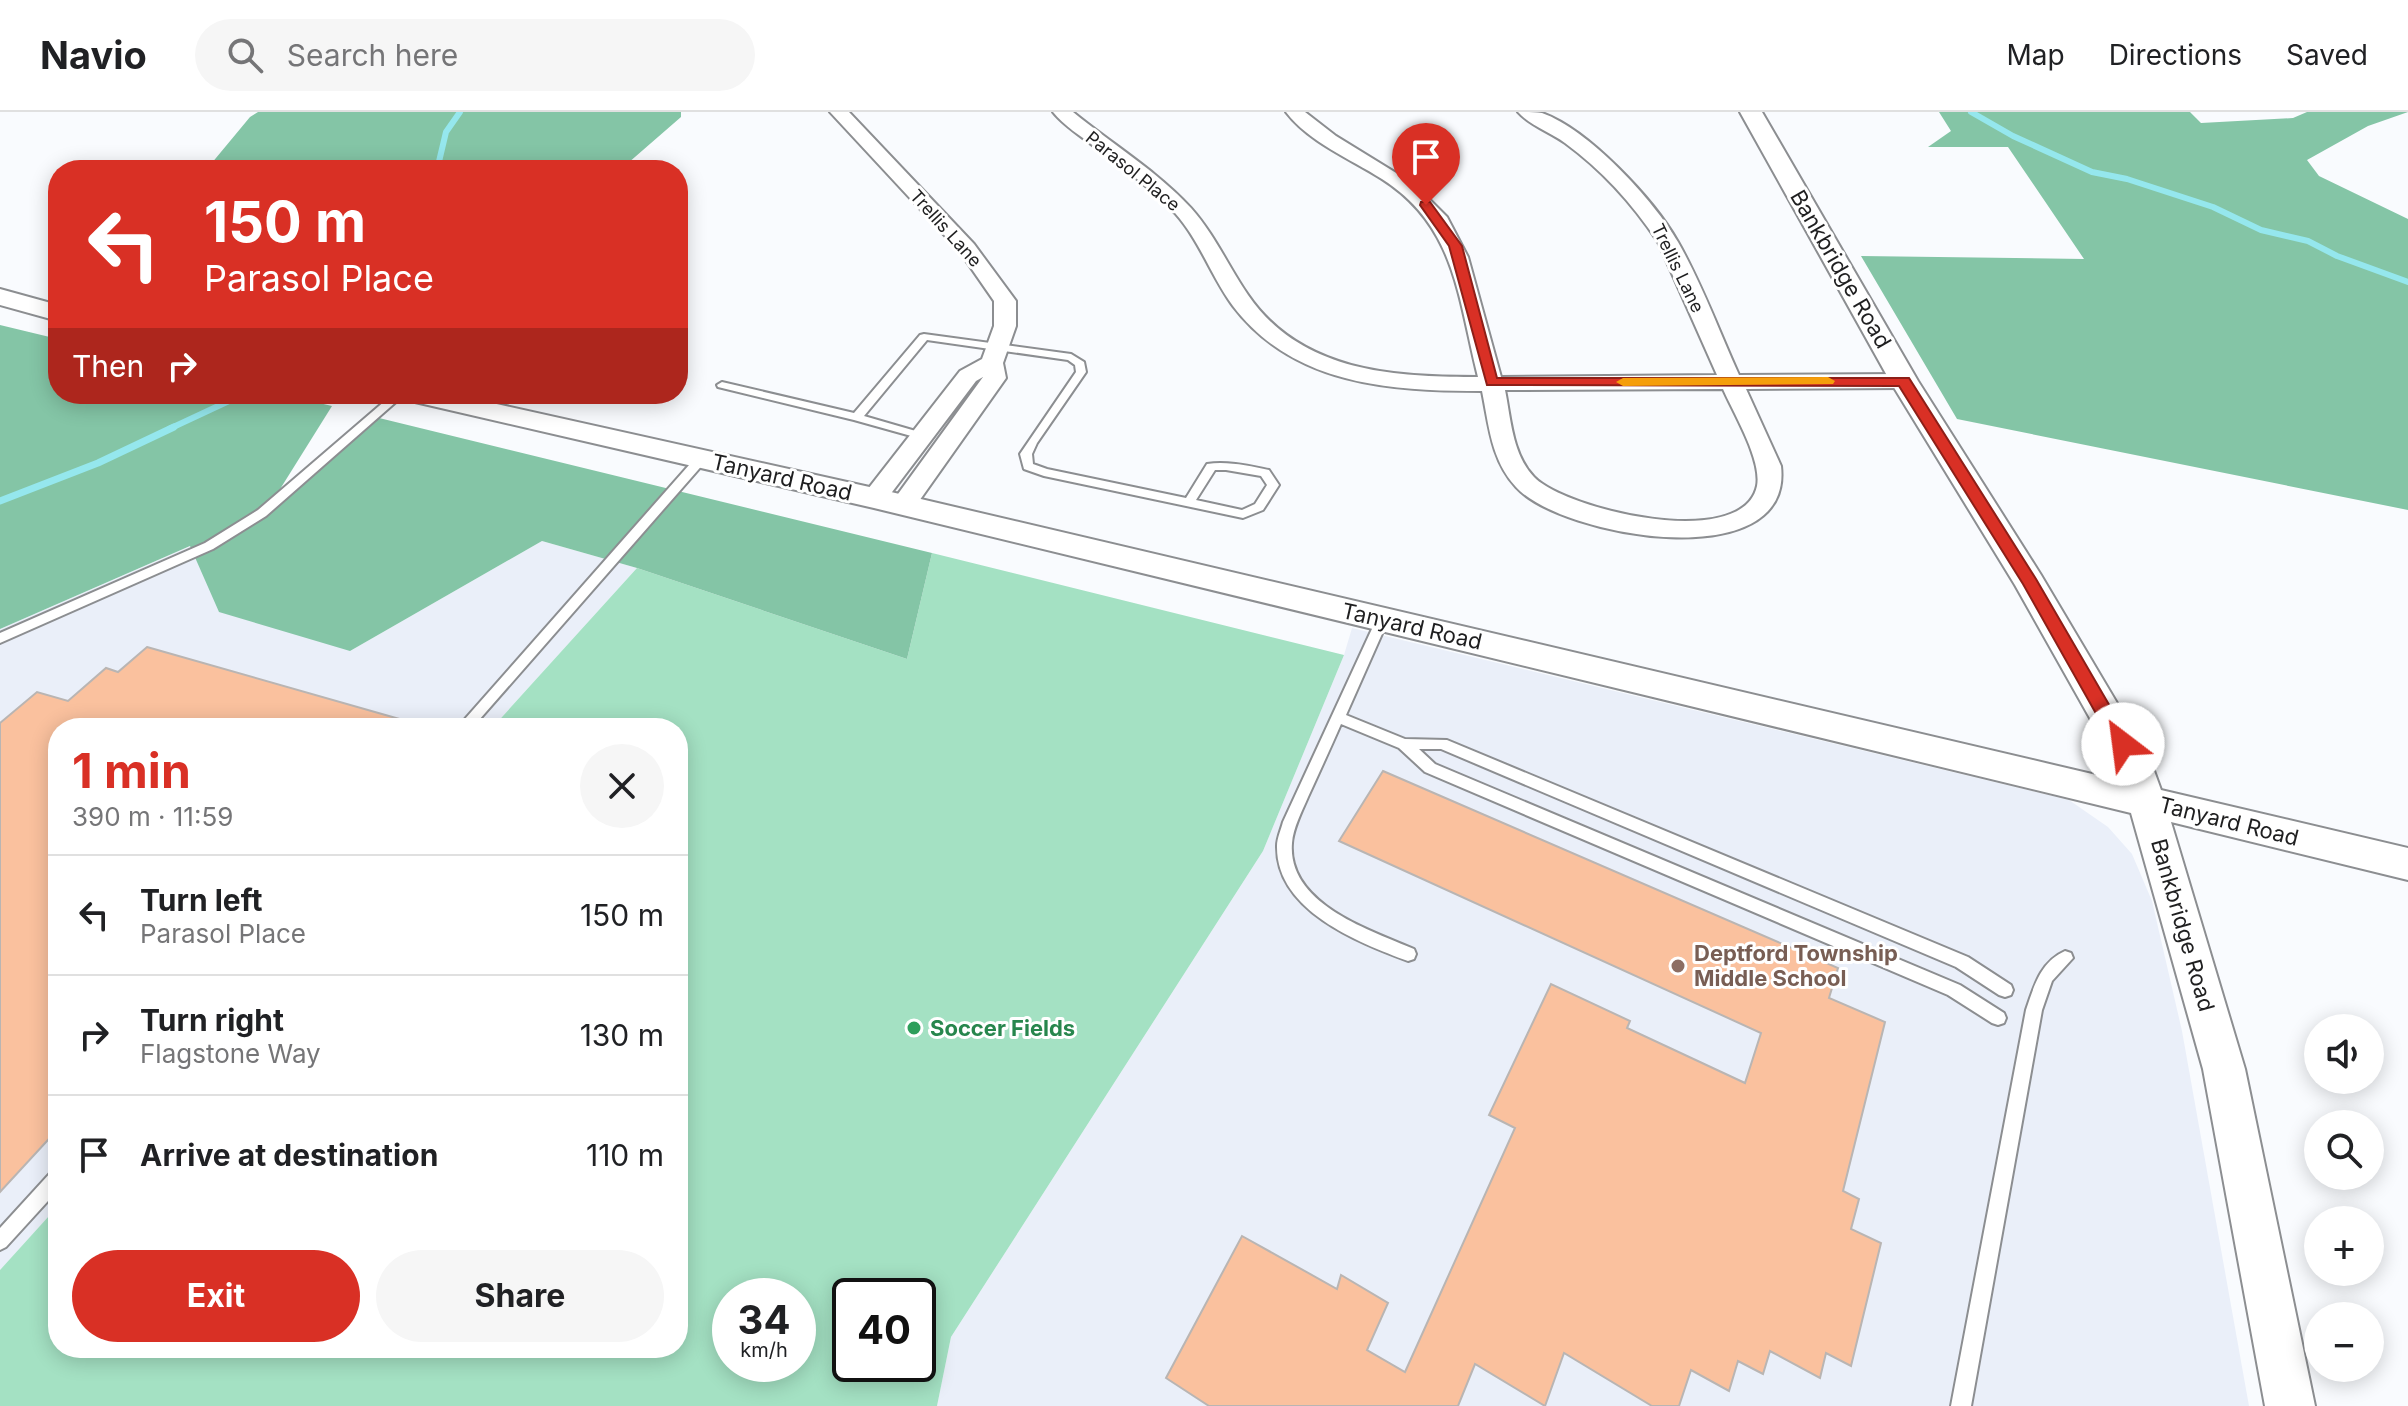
<!DOCTYPE html>
<meta charset="utf-8">
<style>
:root{--surface:#fff;--page:#f6f6f6;--text:#202124;--muted:#757577;--line:#e0e0e0;--accent:#d93025}
body{margin:0;font-family:Inter,sans-serif;background:var(--page);color:var(--text);height:100vh;display:flex;flex-direction:column;font-size:30px;white-space:nowrap}
*{box-sizing:border-box;margin:0}
p{font-size:26px;color:var(--muted)}
.icon{flex:none;width:44px;height:44px;fill:none;stroke:currentColor;stroke-width:2;stroke-linecap:round;stroke-linejoin:round}
.map{position:relative;flex:1;overflow:hidden}
.sheet{position:absolute;left:48px;top:606px;width:640px;height:640px;display:flex;flex-direction:column;background:var(--surface);border-radius:32px;box-shadow:0 4px 20px #0003}
.sheet>*{flex:none}
.hud{position:absolute;left:48px;top:48px;width:640px;height:244px;border-radius:32px;box-shadow:0 4px 20px #0003;background:#d93025;color:#fff;overflow:hidden}
.tools{position:absolute;left:2304px;top:902px;display:grid;gap:16px}
.tools a{display:grid;place-items:center;width:80px;height:80px;border-radius:50%;background:var(--surface);box-shadow:0 4px 20px #0003;font-size:40px}
.speed{position:absolute;left:712px;top:1166px;display:flex;gap:16px;font-size:40px;font-weight:700;text-align:center}
.speed>*{display:grid;place-content:center;width:104px;height:104px;border-radius:50%;background:var(--surface);box-shadow:0 4px 20px #0003;line-height:1}
.speed small{font-size:20px;font-weight:400}
.speed .limit{border:4px solid #111;border-radius:12px;background:#fff;color:#111}
.pin{position:absolute;display:grid;place-items:center;width:68px;height:68px;color:#fff;margin:-82px -34px;border-radius:50% 50% 50% 0;rotate:-45deg;box-shadow:0 0 8px #0007}
.pin .icon{rotate:45deg}
.me{position:absolute;width:88px;margin:-44px;rotate:330deg;stroke-linejoin:round;filter:drop-shadow(0 0 6px #0008)}
.turn{display:flex;align-items:center;gap:28px;height:168px;padding:0 24px;font-size:36px}
.turn .icon{width:104px;height:104px;stroke-width:2.5}
.turn b{display:block;font-size:56px;line-height:68px}
.then{display:flex;align-items:center;height:76px;padding:0 24px;background:#0003;gap:16px;font-size:30px}
.round{display:grid;place-items:center;flex:none;width:84px;height:84px;border-radius:42px;background:var(--page)}
.headline{display:flex;align-items:center;justify-content:space-between;height:136px;padding:0 24px}
h1{font-size:48px;font-weight:700;line-height:60px;color:var(--accent)}
.action{display:flex;gap:16px;margin-top:auto;padding:16px 24px}
.action a{flex:1;height:92px;border-radius:48px;background:var(--accent);color:#fff;font-size:32px;font-weight:700;line-height:92px;text-align:center}
.action a+a{background:var(--page);color:var(--text)}
ul{padding:0;list-style:none}
li{display:flex;align-items:center;gap:24px;height:120px;padding:0 24px;border-top:2px solid var(--line)}
li div{flex:1}
li b{display:block;font-size:30px}
li em{font-style:normal}
header{display:flex;align-items:center;gap:48px;box-sizing:border-box;height:112px;padding:0 40px;background:var(--surface);border-bottom:2px solid var(--line)}
header strong{font-size:38px}
nav{display:flex;gap:44px;margin-inline-start:auto;font-size:28px}
.search{width:560px;height:72px;background:var(--page);display:flex;align-items:center;gap:20px;box-sizing:border-box;padding:0 28px;border-radius:44px;color:var(--muted);font-size:30px}
.map>svg:first-child{display:block}
</style>
<header>
<strong>Navio</strong>
<div class="search"><svg class="icon" aria-label="search" viewBox="0 0 24 24"><circle cx="10" cy="10" r="6"/><path d="M15 15l6 6"/></svg>Search here</div>
<nav><a>Map</a><a>Directions</a><a>Saved</a></nav>
</header>
<div class="map">
<svg width="2408" height="1294" viewBox="0 0 2408 1294">
<rect width="100%" height="100%" fill="#f9fbfe"/>
<!-- built -->
<path fill="#eaeff9" d="M542 429 637 456 492 616H58V1094L0 1158V517L191 434 350 539Z
M1352 516 2069 688 2108 715 2132 742 2152 789 2182 919 2249 1294H937L951 1225 1263 739 1344 543Z"/>
<!-- green -->
<path fill="#a4e1c3" fill-rule="evenodd" d="M932 441 1344 543 1263 739 951 1225 937 1294H0V1158L58 1094V1236H678V616H492L637 456 907 547ZM730 1184H798V1252H730ZM850 1184H918V1252H850Z"/>
<!-- forest -->
<path fill="#84c5a6" d="M258 0H681V5L620 58H206L250 5Z
M1939 0H2190L2201 11 2293 6 2307 0H2408L2368 14 2307 48 2319 64 2408 107V398L1957 307 1861 144 2084 147 2008 35H1928L1951 19Z
M0 213 58 227V282H281L332 294 272 390 375 305 932 441 907 547 637 456 542 429 350 539 219 500 190 434 0 517Z"/>
<g fill="none" stroke-linecap="round" stroke-linejoin="round">
<!-- stream-far1 -->
<path stroke="#95e7ed" stroke-width="6" d="M1971 0 2013 24 2092 60 2127 67 2213 95 2261 118 2308 129 2337 144 2408 170
M437 58 446 20 460 0
M169 317 244 282"/>
<!-- stream -->
<path stroke="#95e7ed" stroke-width="7" d="M0 389 98 351 174 315"/>
</g>
<!-- building -->
<path fill="#fac19e" stroke="#b9b5b3" stroke-width="2" d="M147 535 410 610 409 616H58V1017L0 1080V611L37 580 68 589 106 556 118 560Z
M1383 659 1838 856 1829 886 1885 910 1843 1079 1859 1087 1851 1117 1881 1131 1851 1254 1826 1241 1820 1266 1770 1239 1763 1262 1738 1249 1729 1279 1691 1258 1679 1294H1652L1564 1241 1545 1294 1475 1252 1458 1294H1209L1166 1266 1242 1124 1337 1177 1341 1163 1388 1191 1367 1238 1405 1260 1515 1016 1489 1003 1551 872 1630 909 1627 916 1745 971 1761 921 1339 729Z"/>
<g fill="none" stroke-linecap="round" stroke-linejoin="round">
<!-- service casing -->
<g stroke="#8c8e91" stroke-width="4">
<path id="service" d="M924 222 1071 242 1084 250 1086 260 1037 331 1032 342 1033 352 1047 357 1186 386 1207 352C1228 349 1249 354 1269 358L1279 373 1263 398 1243 406 1044 364 1024 357 1020 342 1076 260 1075 253 1068 248 927 228 864 304 926 322V326L922 327 854 308 718 275 717 273 722 270 854 301 920 223ZM1215 358H1226L1261 364 1267 373 1255 392 1242 398 1196 388Z
M393 282H405L266 404 213 437 0 531V521L205 431 258 398Z
M701 343 707 347 705 350 472 616H457L697 344Z
M1383 501 1389 506 1346 603 1405 627 1447 628 1968 845 2011 873 2013 878 2011 883 2005 885 1999 883 1956 855 1441 637H1419L1435 652 1960 873 2004 901 2006 906 2004 911 1998 913 1992 911 1948 883 1425 660 1399 636 1341 612C1330 637 1319 661 1308 685 1302 699 1293 716 1292 731 1287 792 1370 818 1414 837L1416 842 1414 847 1408 849C1357 830 1276 798 1277 734 1277 726 1281 718 1283 710L1377 506Z
M2065 839 2071 841 2073 846 2052 869 2042 898 1971 1294H1951L2026 898C2034 875 2040 850 2065 839Z
M58 1056V1078L6 1135 0 1138V1116L52 1059Z"/>
</g>
<!-- minor casing -->
<g stroke="#8c8e91" stroke-width="4">
<path id="minor" d="M830 0H849L974 132 1016 189V214L1003 251 1006 266 912 399 903 401 894 399 890 393 983 265 976 269 883 392H865L861 386 960 259 982 247 994 214V189L960 140Z
M1053 0H1073C1112 32 1157 59 1191 96 1215 123 1228 154 1248 183 1301 260 1393 265 1478 265 1458 186 1456 114 1382 67 1349 46 1310 31 1286 0H1305L1336 24 1414 72 1447 105 1468 145 1501 265 1717 263 1658 130C1632 91 1602 58 1565 31 1550 20 1529 13 1518 0 1526 0 1535 0 1542 1 1588 17 1654 88 1678 130 1702 172 1719 219 1739 263L1904 262 1912 264 1915 269 1912 274 1904 276 1746 277 1781 354C1794 466 1561 425 1516 375 1491 348 1489 313 1482 279 1390 279 1293 273 1233 194 1211 164 1200 129 1175 101 1151 76 1123 56 1095 35 1081 24 1064 14 1053 0ZM1723 277C1734 302 1762 348 1757 374 1743 440 1566 398 1534 365 1512 342 1511 307 1505 278Z"/>
</g>
<!-- tertiary casing -->
<g stroke="#8c8e91" stroke-width="4">
<path id="tertiary" d="M1740 0H1762L1918 269 2041 463 2149 645 2161 678 2408 736V768L2171 710 2245 957 2315 1294H2265L2203 957 2131 701 874 396 415 290 405 288 401 282H452L874 376 2122 669 2118 656 2015 473 1890 269Z
M0 177 58 193V209L0 193Z"/>
</g>
<!-- service -->
<use href="#service" fill="#fff" fill-rule="evenodd"/>
<!-- minor -->
<use href="#minor" fill="#fff" fill-rule="evenodd"/>
<!-- tertiary -->
<use href="#tertiary" fill="#fff" fill-rule="evenodd"/>
</g>
<!-- route -->
<path fill="#d93025" stroke="#8d1f18" stroke-width="2" d="M1421 90H1430L1462 134 1497 266H1909L2036 467 2129 627 2132 632 2129 637H2116L2023 472 1899 274 1487 273 1449 134 1420 93Z"/>
<!-- slow -->
<path fill="#f59e0b" d="M1828 265 1835 269 1833 272 1623 274 1616 270 1623 266Z"/>
<!-- markers -->
<circle fill="#8d6e63" stroke="#fff" stroke-width="3" cx="1678" cy="854" r="8"/>
<circle fill="#2e9e5b" stroke="#fff" stroke-width="3" cx="914" cy="916" r="8"/>
<g text-anchor="middle" dominant-baseline="central" stroke-width="6" stroke-linejoin="round" paint-order="stroke">
<!-- far-street labels -->
<g font-size="18" fill="#1f1f20" stroke="#fff">
<text transform="translate(1133 59) rotate(39)">Parasol Place</text>
<text transform="translate(946 116) rotate(48)">Trellis Lane</text>
<text transform="translate(1678 156) rotate(64)">Trellis Lane</text>
</g>
<!-- street labels -->
<g font-size="22" fill="#1f1f20" stroke="#fff">
<text transform="translate(1841 157) rotate(60)">Bankbridge Road</text>
<text transform="translate(782 365) rotate(13)">Tanyard Road</text>
<text transform="translate(1412 514) rotate(13)">Tanyard Road</text>
<text transform="translate(2229 709) rotate(14)">Tanyard Road</text>
<text transform="translate(2183 813) rotate(74)">Bankbridge Road</text>
</g>
<!-- education labels -->
<g font-size="22" font-weight="bold" fill="#785e54" stroke="#fff" text-anchor="start">
<text x="1694" y="841">Deptford Township<tspan x="1694" dy="25">Middle School</tspan></text>
</g>
<!-- leisure labels -->
<g font-size="22" font-weight="bold" fill="#27864d" stroke="#fff" text-anchor="start">
<text x="930" y="916">Soccer Fields</text>
</g>
</g>
</svg>
<div class="tools">
<a><svg class="icon" aria-label="sound" viewBox="0 0 24 24"><path d="M4 9h4l5-4v14l-5-4H4zM17 9q2 3 0 6"/></svg></a>
<a><svg class="icon" aria-label="search" viewBox="0 0 24 24"><circle cx="10" cy="10" r="6"/><path d="M15 15l6 6"/></svg></a>
<a>+</a>
<a>−</a>
</div>
<div class="speed"><div>34<small>km/h</small></div><div class="limit">40</div></div>
<div class="pin" style="left:1426px;top:93px;background:#d93025"><svg class="icon" aria-label="arrive" viewBox="0 0 24 24"><path d="M6 21V4h12l-3 4 3 4H6"/></svg></div>
<svg class="me" style="left:2123px;top:632px" viewBox="-20 -20 40 40"><circle r="19" fill="#fff"/><path d="M0-13L10 11 0 6-10 11z" fill="#d93025"/></svg>
<div class="hud">
<div class="turn"><svg class="icon" aria-label="left" viewBox="0 0 24 24"><path d="M17 20v-9H6M10 6l-5 5 5 5"/></svg><div><b>150 m</b>Parasol Place</div></div>
<div class="then">Then<svg class="icon" aria-label="right" viewBox="0 0 24 24"><path d="M7 20v-9h11M14 6l5 5-5 5"/></svg></div>
</div>
<section class="sheet">
<div class="headline"><div><h1>1 min</h1><p>390 m · 11:59</p></div><a class="round"><svg class="icon" aria-label="close" viewBox="0 0 24 24"><path d="M6 6l12 12M18 6L6 18"/></svg></a></div>
<ul>
<li><svg class="icon" aria-label="left" viewBox="0 0 24 24"><path d="M17 20v-9H6M10 6l-5 5 5 5"/></svg><div><b>Turn left</b><p>Parasol Place</p></div><em>150 m</em></li>
<li><svg class="icon" aria-label="right" viewBox="0 0 24 24"><path d="M7 20v-9h11M14 6l5 5-5 5"/></svg><div><b>Turn right</b><p>Flagstone Way</p></div><em>130 m</em></li>
<li><svg class="icon" aria-label="arrive" viewBox="0 0 24 24"><path d="M6 21V4h12l-3 4 3 4H6"/></svg><div><b>Arrive at destination</b></div><em>110 m</em></li>
</ul>
<div class="action"><a>Exit</a><a>Share</a></div>
</section>
</div>
